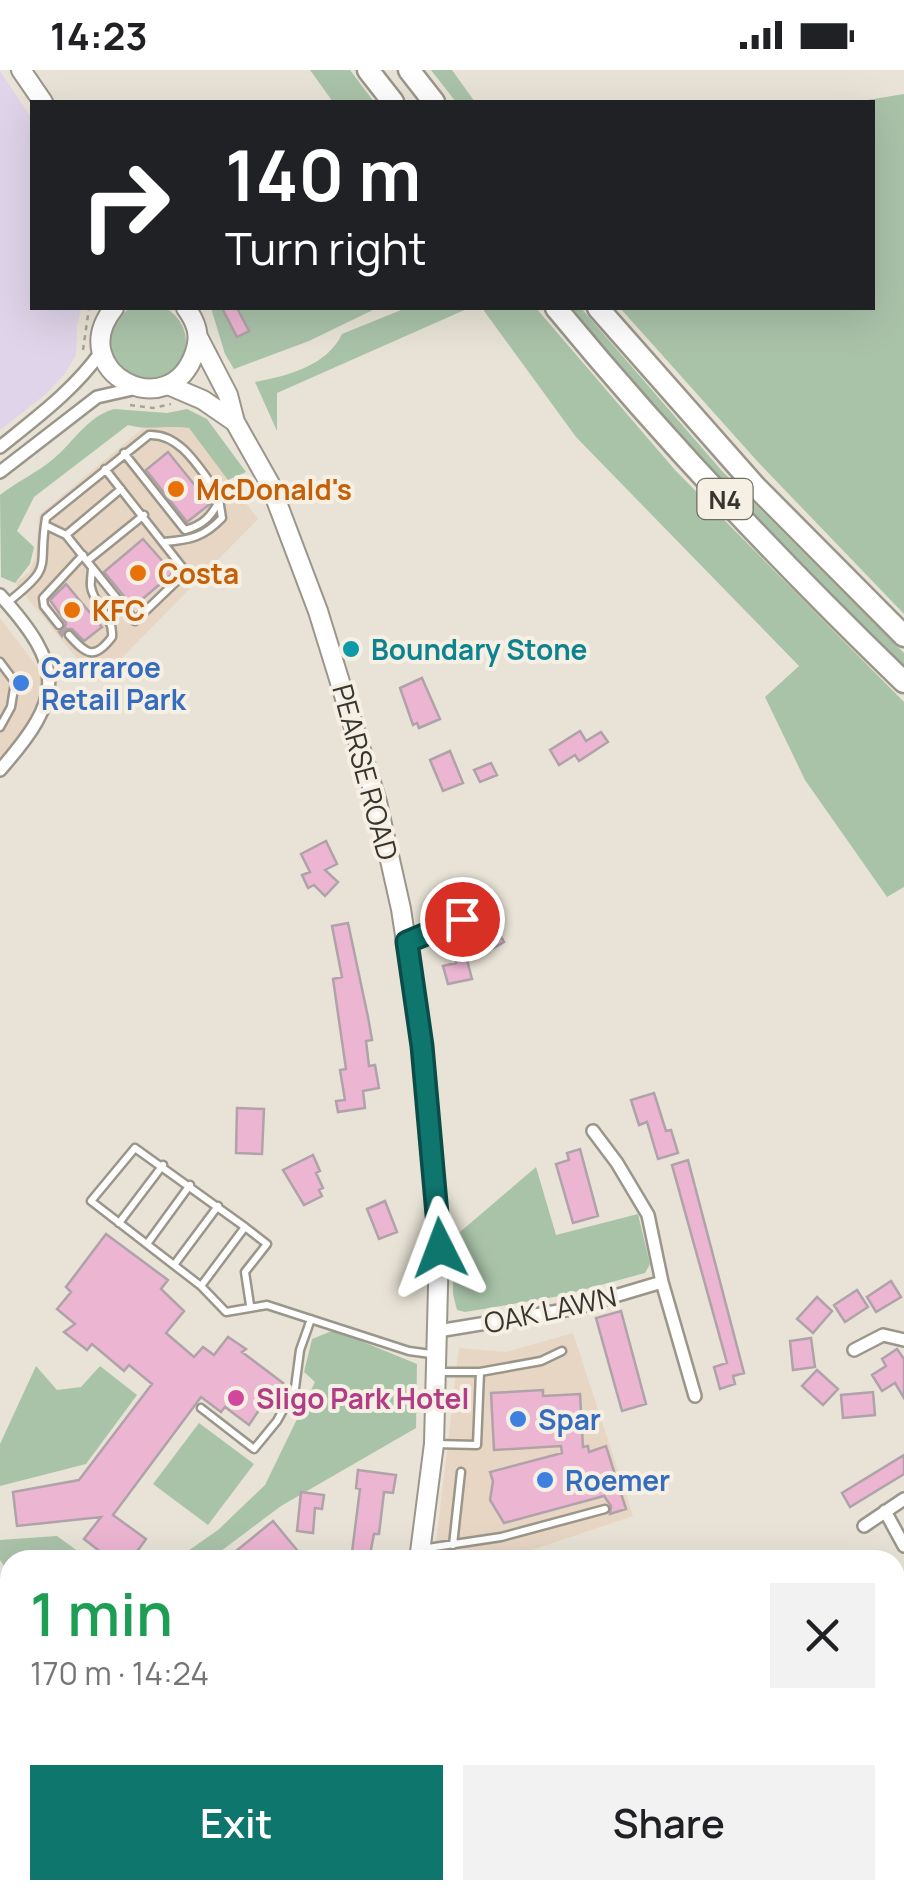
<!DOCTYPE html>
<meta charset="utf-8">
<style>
:root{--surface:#fff;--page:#f2f2f2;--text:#202124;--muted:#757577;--accent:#0f766e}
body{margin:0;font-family:Manrope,sans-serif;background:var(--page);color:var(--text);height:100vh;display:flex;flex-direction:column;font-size:38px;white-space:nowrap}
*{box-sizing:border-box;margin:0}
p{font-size:32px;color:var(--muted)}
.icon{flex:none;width:55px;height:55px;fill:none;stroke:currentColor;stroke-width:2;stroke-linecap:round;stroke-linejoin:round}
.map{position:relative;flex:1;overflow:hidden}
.side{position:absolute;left:0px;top:1480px;width:905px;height:350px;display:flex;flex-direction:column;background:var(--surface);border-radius:30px 30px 0 0;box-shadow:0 10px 40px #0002}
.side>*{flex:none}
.guide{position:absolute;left:30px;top:30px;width:845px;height:210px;border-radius:0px;box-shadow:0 10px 40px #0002;background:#202124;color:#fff;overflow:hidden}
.pin{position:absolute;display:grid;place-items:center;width:85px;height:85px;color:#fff;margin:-42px;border:5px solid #fff;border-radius:50%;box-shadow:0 2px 10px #0007}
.me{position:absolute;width:110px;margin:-55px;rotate:357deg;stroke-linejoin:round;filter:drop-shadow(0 0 8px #0008)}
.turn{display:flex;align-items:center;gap:35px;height:210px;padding:0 30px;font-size:45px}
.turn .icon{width:130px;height:130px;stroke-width:2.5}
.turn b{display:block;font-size:70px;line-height:85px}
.round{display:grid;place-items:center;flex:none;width:105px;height:105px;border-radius:0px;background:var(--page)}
.headline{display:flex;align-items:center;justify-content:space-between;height:170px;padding:0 30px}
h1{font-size:60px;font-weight:600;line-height:75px;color:#1e9e55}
.action{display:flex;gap:20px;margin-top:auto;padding:20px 30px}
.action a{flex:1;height:115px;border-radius:0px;background:var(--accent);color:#fff;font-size:40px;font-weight:600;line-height:115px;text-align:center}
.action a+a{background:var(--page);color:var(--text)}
.status{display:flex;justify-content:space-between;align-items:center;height:70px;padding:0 50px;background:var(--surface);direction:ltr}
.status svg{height:28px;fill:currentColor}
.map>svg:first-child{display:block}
</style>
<div class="status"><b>14:23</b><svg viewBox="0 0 49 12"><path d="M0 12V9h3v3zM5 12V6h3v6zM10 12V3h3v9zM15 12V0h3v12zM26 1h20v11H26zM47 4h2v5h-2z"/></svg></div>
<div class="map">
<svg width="904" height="1830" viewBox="0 0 904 1830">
<rect width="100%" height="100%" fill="#e8e3d6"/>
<!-- commercial -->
<path fill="#e8d6c5" d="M172 355 189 358 258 449 97 613 15 513 29 502 36 486 39 445 142 359Z
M0 548 41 602 42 624 32 659 0 696Z
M573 1263 633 1446 502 1490H434L459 1278 506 1282Z"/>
<!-- industrial -->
<path fill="#dfd4e9" d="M0 1 32 49V238H81L77 256 76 285 66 302 47 323 0 360Z"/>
<!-- green -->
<path fill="#a9c3a9" d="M310 0H350L374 32H333Z
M431 0H452L475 32H456Z
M904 24V544L758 392 620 238H872V32H855Z
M110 272a38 38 0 1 1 76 0a38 38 0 1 1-76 0Z
M211 238H377L309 271 234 299 225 284Z
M406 238H469L277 323V361L255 312C287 306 327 296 342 264Z
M482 238H536L675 400 904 632V817L887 827 805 710 765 627 799 596 576 367Z
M568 238H581L722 401 904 583V600C787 483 675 363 568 238Z
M114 339 167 343 187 339 207 349 246 402 228 410 189 358C168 355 148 361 128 355L34 427 17 461 34 477 30 494 15 513 1 507 0 425C15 413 32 405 47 394 72 376 85 347 114 339Z
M536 1097 556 1165 638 1144 650 1194 645 1203 560 1226 465 1242 457 1240 453 1224V1168Z
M334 1260 417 1294 416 1358 281 1436 209 1490H175L218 1460 265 1415 315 1312 304 1302 312 1269Z
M36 1296 57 1320 81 1317 100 1296 137 1325 86 1394 0 1416V1374Z
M199 1353 254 1394 208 1455 153 1414Z
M57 1466 90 1490H10V1505L0 1490V1470Z
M10 1757V1820H199L212 1830H0V1766Z"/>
<!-- building -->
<path fill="#ecb5d2" stroke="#b0a2a9" stroke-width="2.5" d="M222 238H237L249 261 237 267Z
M168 382 210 434 187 452 146 400Z
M143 469 173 503 133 537 104 502Z
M66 514 102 557 84 571 72 559H65L62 566 59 562 64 560 66 553 50 530Z
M422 608 440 649 419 658 417 653 413 655 400 618Z
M580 661 586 671 601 662 608 672 579 691 575 685 559 695 550 680Z
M450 681 463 713 443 721 430 690Z
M491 693 497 705 480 712 474 700Z
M326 771 337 794 325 800 338 812 325 826 314 815 308 818 302 805 310 802 301 784Z
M489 845 504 872 492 879 477 852Z
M348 853 368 947 372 970 366 971 369 996 375 995 379 1018 363 1021 365 1038 338 1042 336 1031 345 1030 340 1000 346 999 333 909 342 907 332 856Z
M460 863 472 909 448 914 443 896 456 893 450 866Z
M654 1023 666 1061 671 1060 678 1083 658 1089 647 1052 639 1055 631 1030Z
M237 1038 264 1039 262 1084 236 1083Z
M580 1079 598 1146 573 1153 556 1094 569 1090 567 1083Z
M313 1085 320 1101 316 1103 323 1118 319 1120 322 1126 304 1135 283 1100Z
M688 1090 744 1303 733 1306 735 1314 720 1319 714 1297 727 1293 672 1095Z
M385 1131 397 1162 379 1169 367 1139Z
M106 1164 168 1210 161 1219 184 1241 166 1263 194 1287 203 1277 214 1285 228 1267 246 1279 242 1282 283 1313 270 1328 272 1338 259 1340 249 1355 225 1337 221 1342 201 1327 113 1445 146 1469 131 1490H111L84 1469 101 1447 17 1456 13 1422 79 1410 152 1314 129 1295 124 1301 92 1274 87 1280 64 1262 75 1254 57 1239 71 1222 66 1217Z
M891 1211 901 1227 876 1242 867 1227Z
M857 1220 868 1237 845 1252 834 1235Z
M817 1227 832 1241 813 1263 797 1249Z
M621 1241 646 1334 622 1341 596 1248Z
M811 1268 815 1297 793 1300 790 1271Z
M897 1279 904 1289V1328L895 1313 882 1321 872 1305 886 1296 882 1289Z
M817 1300 838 1319 823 1335 802 1316Z
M543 1320V1326L580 1324 583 1377 588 1376 589 1382 606 1376 626 1439 610 1444 611 1436 604 1426 504 1453 490 1430 493 1411 490 1402 562 1383 561 1376 494 1380 491 1323Z
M873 1322 875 1345 843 1348 841 1325Z
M904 1385V1404L850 1437 842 1423Z
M358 1400 396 1405 393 1423 384 1422 379 1464H374L369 1490H351L360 1419 356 1418Z
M301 1422 324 1425 322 1439 315 1438 313 1463 297 1461Z
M273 1451 297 1480 285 1490H225Z"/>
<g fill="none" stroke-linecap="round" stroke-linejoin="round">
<!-- service casing -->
<g stroke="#9b968a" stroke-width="11">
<path id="service" d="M124 383 185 460C204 455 211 446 220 430
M45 455 66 465 135 551 186 502 105 399
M66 465 121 419
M87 491 144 445
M7 533C56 494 37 501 46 448L149 365C181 363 200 400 218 423L222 448C204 467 190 470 164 472
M59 555 44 536 43 528 83 485
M69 565C86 584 94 591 112 567 114 545 94 536 91 517 90 516 92 500 92 499
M0 592 15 612 11 637 0 657
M408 872 462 849 481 881
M119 1153 163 1095
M245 1157 267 1174 245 1202 250 1235
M147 1174 190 1115
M174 1195 218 1136
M201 1216 245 1157 135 1078 91 1131 201 1216 226 1242 267 1235 409 1281 431 1284
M480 1302 541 1291 562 1281
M201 1338 254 1379 277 1351 295 1318 300 1280 311 1249
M435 1374 477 1375 480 1302H438
M453 1475 461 1402
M421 1479 501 1467 605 1439"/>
</g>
<!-- minor casing -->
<g stroke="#9b968a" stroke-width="16">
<path id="minor" d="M0 377C37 347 73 321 101 282
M0 402 97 327 137 318
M0 525C66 598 64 627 0 700
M593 1061 617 1093 648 1145 662 1212 695 1326
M438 1261 571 1239 662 1212
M854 1280 883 1265 904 1270
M885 1441 904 1476
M864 1456 904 1429
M895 1547 904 1541
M0 1652 10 1663
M0 1752 10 1744
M899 1789 904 1777"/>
</g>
<!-- secondary casing -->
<g stroke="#9b968a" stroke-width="22">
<path id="secondary" d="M21 0 43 32
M114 238C63 301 170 358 195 282 201 265 196 252 186 238
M198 267 228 325 235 352 270 414 318 541 377 732 401 839 422 977 439 1177 434 1374 419 1490
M168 315 203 330 235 352
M380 1830V1820"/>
</g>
<!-- trunk casing -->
<g stroke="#9b968a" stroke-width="25">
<path id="trunk" d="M368 0 393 32
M409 0 434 32
M556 238C664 369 781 493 904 612
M598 238 756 417 904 566"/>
</g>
<!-- path -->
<path stroke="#a7a399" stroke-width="2.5" stroke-dasharray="5 5" stroke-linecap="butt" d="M83 280 89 238
M130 335 153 338 171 334"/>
<!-- service -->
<use href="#service" stroke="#fff" stroke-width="6"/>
<!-- minor -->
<use href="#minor" stroke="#fff" stroke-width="11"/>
<!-- secondary -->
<use href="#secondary" stroke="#fff" stroke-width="18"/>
<!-- trunk -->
<use href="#trunk" stroke="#fff" stroke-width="20"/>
</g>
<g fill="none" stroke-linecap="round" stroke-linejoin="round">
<!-- route casing -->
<g stroke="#0a4d48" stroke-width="25">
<path id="route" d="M440 1178 422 976 407 872 462 849"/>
</g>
<!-- route -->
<use href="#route" stroke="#0f766e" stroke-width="18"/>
</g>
<!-- markers -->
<g fill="#e8710a" stroke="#f5f0e3" stroke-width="4">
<circle cx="176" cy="419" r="10"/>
<circle cx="138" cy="503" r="10"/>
<circle cx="72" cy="540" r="10"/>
</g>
<circle fill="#0f9aa8" stroke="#f5f0e3" stroke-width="4" cx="351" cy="579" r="10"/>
<g fill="#3f7fe0" stroke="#f5f0e3" stroke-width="4">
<circle cx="21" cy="613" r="10"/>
<circle cx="518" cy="1349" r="10"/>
<circle cx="545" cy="1410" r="10"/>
</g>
<circle fill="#d1479c" stroke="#f5f0e3" stroke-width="4" cx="236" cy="1328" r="10"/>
<g text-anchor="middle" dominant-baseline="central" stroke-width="8" stroke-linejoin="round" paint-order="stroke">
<!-- shield labels -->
<rect fill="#f5f0e3" stroke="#706d66" stroke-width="2.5" x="697.5" y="409" width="55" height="40" rx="8"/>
<g font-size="25" font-weight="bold" fill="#373530">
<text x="725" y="429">N4</text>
</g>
<!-- food labels -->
<g font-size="28" font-weight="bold" fill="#c56008" stroke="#f5f0e3" text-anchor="start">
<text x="196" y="419">McDonald's</text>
<text x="158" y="503">Costa</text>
<text x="92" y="540">KFC</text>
</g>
<!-- culture labels -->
<g font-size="28" font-weight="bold" fill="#0d838f" stroke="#f5f0e3" text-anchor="start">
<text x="371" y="579">Boundary Stone</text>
</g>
<!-- shop labels -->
<g font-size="28" font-weight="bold" fill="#366cbe" stroke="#f5f0e3" text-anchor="start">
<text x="41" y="597">Carraroe<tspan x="41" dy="32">Retail Park</tspan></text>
<text x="538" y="1349">Spar</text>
<text x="565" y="1410">Roemer</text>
</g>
<!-- street labels -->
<g font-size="28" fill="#373530" stroke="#f5f0e3">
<text transform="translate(366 702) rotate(75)">PEARSE ROAD</text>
<text transform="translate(550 1239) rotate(-12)">OAK LAWN</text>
</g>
<!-- hotel labels -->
<g font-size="28" font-weight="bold" fill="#b23c85" stroke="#f5f0e3" text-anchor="start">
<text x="256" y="1328">Sligo Park Hotel</text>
</g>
</g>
</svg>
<div class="pin" style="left:462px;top:849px;background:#d93025"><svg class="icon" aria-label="arrive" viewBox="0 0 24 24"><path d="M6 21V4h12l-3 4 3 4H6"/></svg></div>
<svg class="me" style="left:440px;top:1178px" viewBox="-20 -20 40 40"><path d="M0-17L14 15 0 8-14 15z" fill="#0f766e" stroke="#fff" stroke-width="4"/></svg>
<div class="guide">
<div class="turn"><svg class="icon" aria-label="right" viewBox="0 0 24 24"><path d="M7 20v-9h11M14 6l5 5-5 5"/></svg><div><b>140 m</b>Turn right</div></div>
</div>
<section class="side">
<div class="headline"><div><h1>1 min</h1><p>170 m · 14:24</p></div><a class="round"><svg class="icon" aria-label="close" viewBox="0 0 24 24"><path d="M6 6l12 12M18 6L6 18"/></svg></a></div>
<div class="action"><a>Exit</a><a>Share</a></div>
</section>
</div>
